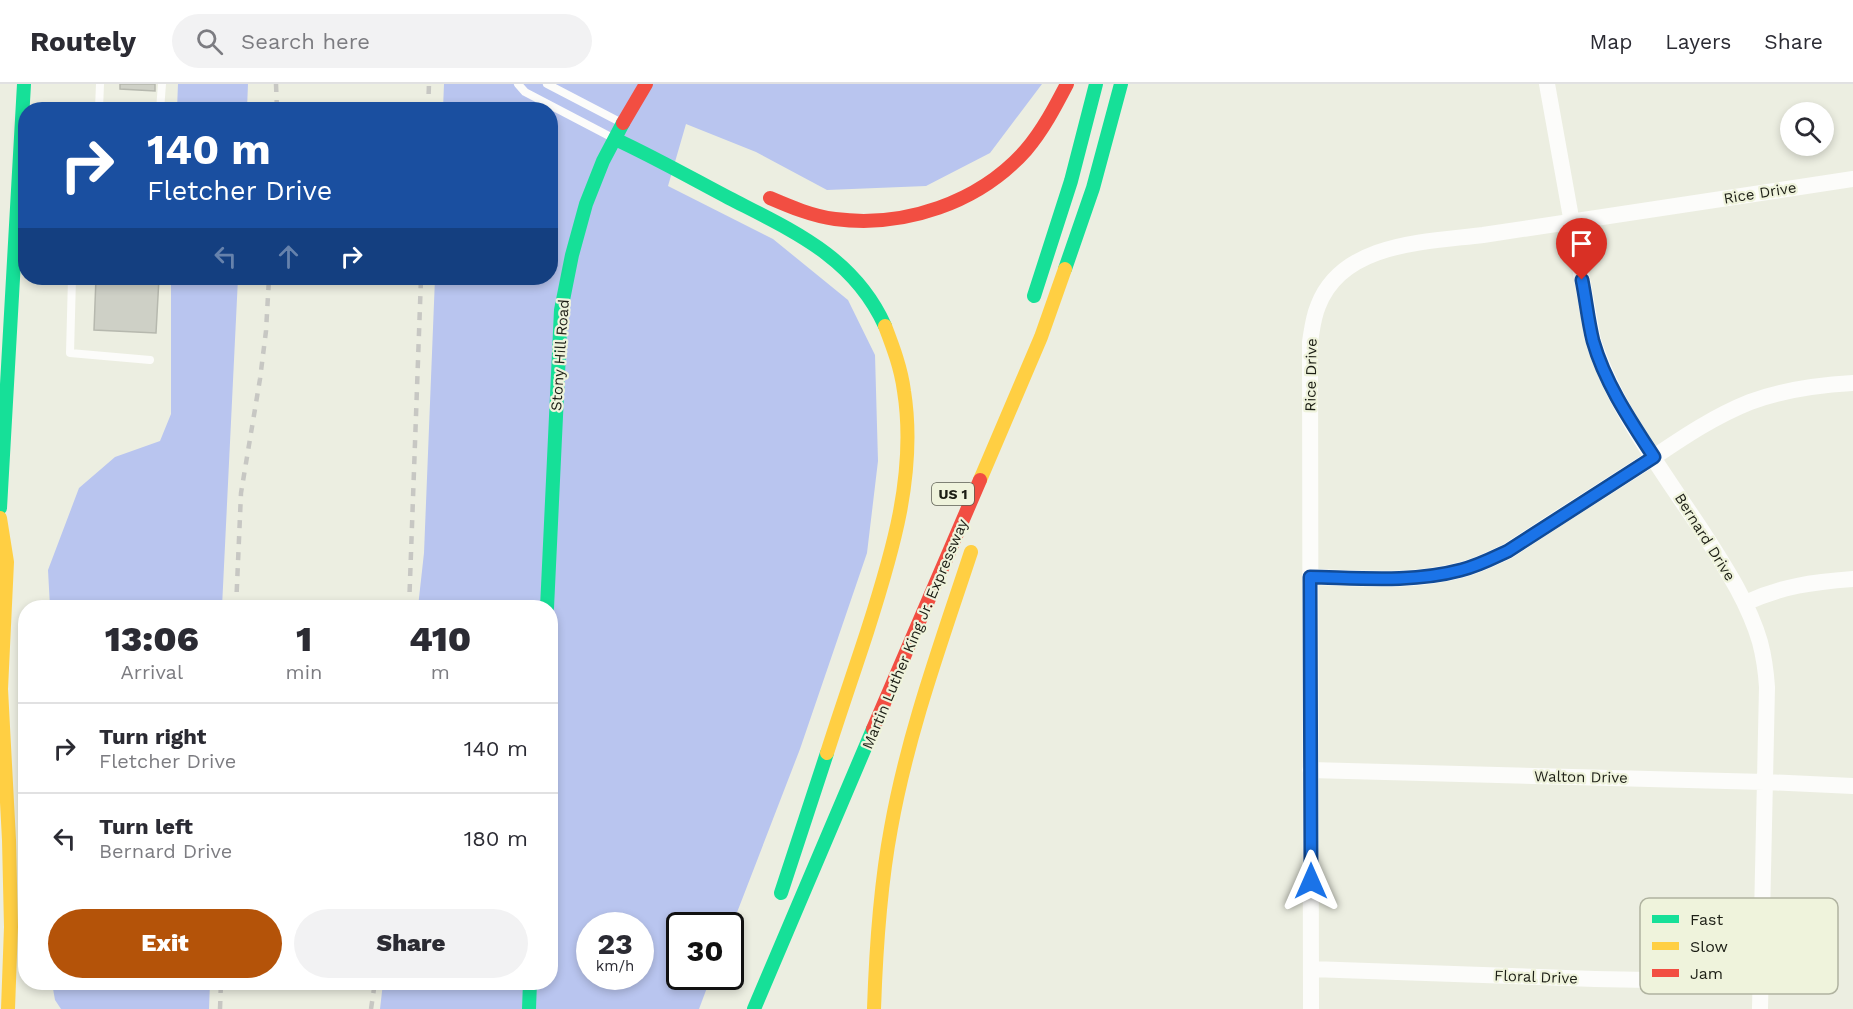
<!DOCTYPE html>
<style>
:root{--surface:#fff;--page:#f2f2f3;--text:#2b2b33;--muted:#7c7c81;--line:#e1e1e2;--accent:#b45309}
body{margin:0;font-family:"Work Sans",sans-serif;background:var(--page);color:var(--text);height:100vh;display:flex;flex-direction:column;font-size:22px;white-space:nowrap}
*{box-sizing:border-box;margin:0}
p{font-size:20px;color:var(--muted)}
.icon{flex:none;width:33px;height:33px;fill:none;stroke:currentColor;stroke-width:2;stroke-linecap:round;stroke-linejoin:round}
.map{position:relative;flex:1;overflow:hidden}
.details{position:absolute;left:18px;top:516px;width:540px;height:390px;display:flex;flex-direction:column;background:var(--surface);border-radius:24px;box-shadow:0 3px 9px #0003}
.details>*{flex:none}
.banner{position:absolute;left:18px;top:18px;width:540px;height:183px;border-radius:24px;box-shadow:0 3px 9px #0003;background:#1a4fa0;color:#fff;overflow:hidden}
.buttons{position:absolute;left:1780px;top:18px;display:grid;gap:12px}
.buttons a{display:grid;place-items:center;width:54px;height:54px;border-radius:50%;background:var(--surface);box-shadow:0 3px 9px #0003;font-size:30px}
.speed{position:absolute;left:576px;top:828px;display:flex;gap:12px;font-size:30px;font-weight:700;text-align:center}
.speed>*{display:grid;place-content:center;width:78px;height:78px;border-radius:50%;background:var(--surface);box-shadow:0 3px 9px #0003;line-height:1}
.speed small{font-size:15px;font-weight:400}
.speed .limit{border:3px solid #111;border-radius:9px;background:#fff;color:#111}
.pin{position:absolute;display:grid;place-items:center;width:51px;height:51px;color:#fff;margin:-62px -26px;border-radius:50% 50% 50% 0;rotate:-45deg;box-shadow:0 0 6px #0007}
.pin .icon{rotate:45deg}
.me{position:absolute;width:66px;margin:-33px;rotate:0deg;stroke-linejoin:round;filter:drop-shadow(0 0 4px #0008)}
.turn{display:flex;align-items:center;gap:21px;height:126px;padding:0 30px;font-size:27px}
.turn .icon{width:78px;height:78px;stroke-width:2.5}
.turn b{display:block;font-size:42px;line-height:51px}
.lanes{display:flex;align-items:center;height:57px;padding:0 30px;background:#0003;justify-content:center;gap:30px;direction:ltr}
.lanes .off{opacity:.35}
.eta{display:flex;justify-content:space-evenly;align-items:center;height:102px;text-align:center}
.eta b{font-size:36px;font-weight:800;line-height:42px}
.button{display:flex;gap:12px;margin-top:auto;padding:12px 30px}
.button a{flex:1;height:69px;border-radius:36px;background:var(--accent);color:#fff;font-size:24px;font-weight:800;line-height:69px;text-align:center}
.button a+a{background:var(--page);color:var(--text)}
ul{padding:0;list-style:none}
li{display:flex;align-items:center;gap:18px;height:90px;padding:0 30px;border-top:2px solid var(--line)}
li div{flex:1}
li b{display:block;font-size:22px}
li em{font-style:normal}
header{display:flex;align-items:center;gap:36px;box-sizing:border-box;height:84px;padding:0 30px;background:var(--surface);border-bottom:2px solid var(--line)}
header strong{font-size:28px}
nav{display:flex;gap:33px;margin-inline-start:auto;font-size:21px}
.search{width:420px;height:54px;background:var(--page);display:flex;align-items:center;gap:15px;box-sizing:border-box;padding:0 21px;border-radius:33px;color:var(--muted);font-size:22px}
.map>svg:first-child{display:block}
</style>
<header>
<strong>Routely</strong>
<div class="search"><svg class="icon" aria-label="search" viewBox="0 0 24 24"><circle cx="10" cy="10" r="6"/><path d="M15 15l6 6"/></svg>Search here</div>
<nav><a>Map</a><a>Layers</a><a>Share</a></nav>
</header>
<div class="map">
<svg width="1853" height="925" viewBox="0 0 1853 925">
<rect width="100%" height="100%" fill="#eceee1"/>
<!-- forest -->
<path fill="#b9c5ef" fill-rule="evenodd" d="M178 0H248L247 25H177Z
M444 0H1042L990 69 926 102 827 106 756 68 686 40 668 102 773 155 848 216 875 271 878 377 867 469 800 665 731 844 730 842H680V892L711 893 699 925H380L383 899 550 898V524L418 523 424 469 435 194H550V26L443 25ZM590 842H640V892H590Z
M171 194H238L222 523H50L48 486 79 404 115 373 160 357 171 330Z
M52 899H210L209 925H61L55 916Z"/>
<!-- building -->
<path fill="#ced0c6" stroke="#b6b8ae" stroke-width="1.5" d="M120 0H155V7L120 5Z
M96 194H159L156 249 94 246Z"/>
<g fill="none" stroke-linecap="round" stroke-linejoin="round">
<!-- lane -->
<path stroke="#fcfcfa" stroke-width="8" d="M100 0 99 25 109 26
M518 0 525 8 611 53
M547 0 620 38
M160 26 162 0
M72 194 70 269 150 276"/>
<!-- street -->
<path stroke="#fcfcfa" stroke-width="16" d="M1547 0 1593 256C1616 328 1665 390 1706 453 1727 486 1749 520 1760 558 1764 573 1766 588 1767 603L1760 925
M1310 493C1360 494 1412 499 1461 486 1478 482 1493 474 1508 467 1556 435 1606 404 1654 373 1685 352 1715 332 1750 318 1782 306 1818 301 1853 299
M1745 519C1782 502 1813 498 1853 495
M1310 686 1765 698 1853 702
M1311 885 1595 895 1760 898
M1311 925 1310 258C1312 246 1313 234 1318 222 1342 158 1426 158 1483 151L1853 95"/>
<!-- fast -->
<path stroke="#16e098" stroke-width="14" d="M615 55C654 73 691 94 729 114 793 147 854 173 885 242
M1065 185 1093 104 1121 0
M1034 212 1071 97 1096 0
M0 424 24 0
M547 524 561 226 572 171 586 120 603 77 623 39
M781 809 827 669
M529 925 530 898
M754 925 873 645"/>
<!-- slow -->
<path stroke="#ffcf43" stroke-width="14" d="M980 396 1041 253 1065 185
M0 434 7 478 1 605 9 756 11 843 8 925
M827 669C840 628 854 588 867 548 892 470 917 389 904 307 901 284 893 263 885 242
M874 925C876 864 880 803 891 744 908 649 941 559 971 468"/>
<!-- jam -->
<path stroke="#f24e42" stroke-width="14" d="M623 39 646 0
M770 114C791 123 812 132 835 135 904 144 979 119 1026 66 1043 46 1055 23 1067 0
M873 645 980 396"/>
<!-- rail -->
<path stroke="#c7c7c3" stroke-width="4.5" stroke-dasharray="8 8" stroke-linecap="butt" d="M276 0 277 26
M428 26 429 0
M236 524 241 409 260 295 266 247 269 194
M409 524 421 194
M220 925 221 898
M371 925 375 898"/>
</g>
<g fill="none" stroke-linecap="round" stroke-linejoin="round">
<!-- route casing -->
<g stroke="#114b97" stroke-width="15">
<path id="route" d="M1311 797 1310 493C1360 494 1412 499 1461 486 1478 482 1493 474 1508 467L1654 373C1630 336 1605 299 1593 257 1588 237 1586 216 1582 196"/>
</g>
<!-- route -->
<use href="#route" stroke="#1a73e8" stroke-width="10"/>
</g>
<g text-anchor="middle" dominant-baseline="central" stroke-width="4.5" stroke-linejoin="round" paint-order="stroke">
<!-- shield labels -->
<rect fill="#eff3dc" stroke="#5b5e51" stroke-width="1.5" x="932" y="399" width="42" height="22" rx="4.5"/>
<g font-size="14" font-weight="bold" fill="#1c1e15">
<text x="953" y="410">US 1</text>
</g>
<!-- street labels -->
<g font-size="15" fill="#1c1e15" stroke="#eff3dc">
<text transform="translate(1760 109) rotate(-9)">Rice Drive</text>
<text transform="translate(560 271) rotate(-86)">Stony Hill Road</text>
<text transform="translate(1311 291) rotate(-89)">Rice Drive</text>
<text transform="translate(1705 453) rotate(58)">Bernard Drive</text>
<text transform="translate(915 550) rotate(-67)">Martin Luther King Jr. Expressway</text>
<text transform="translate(1581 693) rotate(1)">Walton Drive</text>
<text transform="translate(1536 893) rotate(2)">Floral Drive</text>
</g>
</g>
<!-- legend -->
<rect x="1640" y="814" width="198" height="96" rx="9" fill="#eff3dc" stroke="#b0b3a0" stroke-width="1.5"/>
<rect x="1652" y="831" width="27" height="8" fill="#16e098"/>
<rect x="1652" y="858" width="27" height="8" fill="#ffcf43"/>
<rect x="1652" y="885" width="27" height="8" fill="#f24e42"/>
<g font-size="16" fill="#1c1e15">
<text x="1690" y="841">Fast</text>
<text x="1690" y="868">Slow</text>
<text x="1690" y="895">Jam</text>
</g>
</svg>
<div class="buttons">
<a><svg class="icon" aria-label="search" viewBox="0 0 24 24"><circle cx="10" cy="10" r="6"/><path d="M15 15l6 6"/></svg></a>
</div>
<div class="speed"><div>23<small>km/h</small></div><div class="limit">30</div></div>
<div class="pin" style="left:1582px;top:196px;background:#d93025"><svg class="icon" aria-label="arrive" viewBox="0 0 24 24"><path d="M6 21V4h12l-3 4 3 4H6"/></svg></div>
<svg class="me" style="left:1311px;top:797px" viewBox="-20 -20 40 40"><path d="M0-17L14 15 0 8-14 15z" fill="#1a73e8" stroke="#fff" stroke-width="4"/></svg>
<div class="banner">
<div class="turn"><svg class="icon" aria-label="right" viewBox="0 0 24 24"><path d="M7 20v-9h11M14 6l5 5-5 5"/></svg><div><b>140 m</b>Fletcher Drive</div></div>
<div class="lanes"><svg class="icon off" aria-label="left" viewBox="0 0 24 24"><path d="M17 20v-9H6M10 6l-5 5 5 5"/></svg><svg class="icon off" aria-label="ahead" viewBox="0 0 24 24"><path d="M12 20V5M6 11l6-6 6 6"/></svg><svg class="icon" aria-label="right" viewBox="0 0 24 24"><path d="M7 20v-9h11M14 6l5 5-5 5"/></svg></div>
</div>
<section class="details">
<div class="eta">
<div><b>13:06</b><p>Arrival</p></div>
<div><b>1</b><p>min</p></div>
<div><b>410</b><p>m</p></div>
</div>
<ul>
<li><svg class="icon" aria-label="right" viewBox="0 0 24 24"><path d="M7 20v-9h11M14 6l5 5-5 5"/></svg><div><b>Turn right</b><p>Fletcher Drive</p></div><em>140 m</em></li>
<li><svg class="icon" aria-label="left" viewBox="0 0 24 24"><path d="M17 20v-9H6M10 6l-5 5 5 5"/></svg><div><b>Turn left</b><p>Bernard Drive</p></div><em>180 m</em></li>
</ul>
<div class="button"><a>Exit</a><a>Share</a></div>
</section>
</div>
